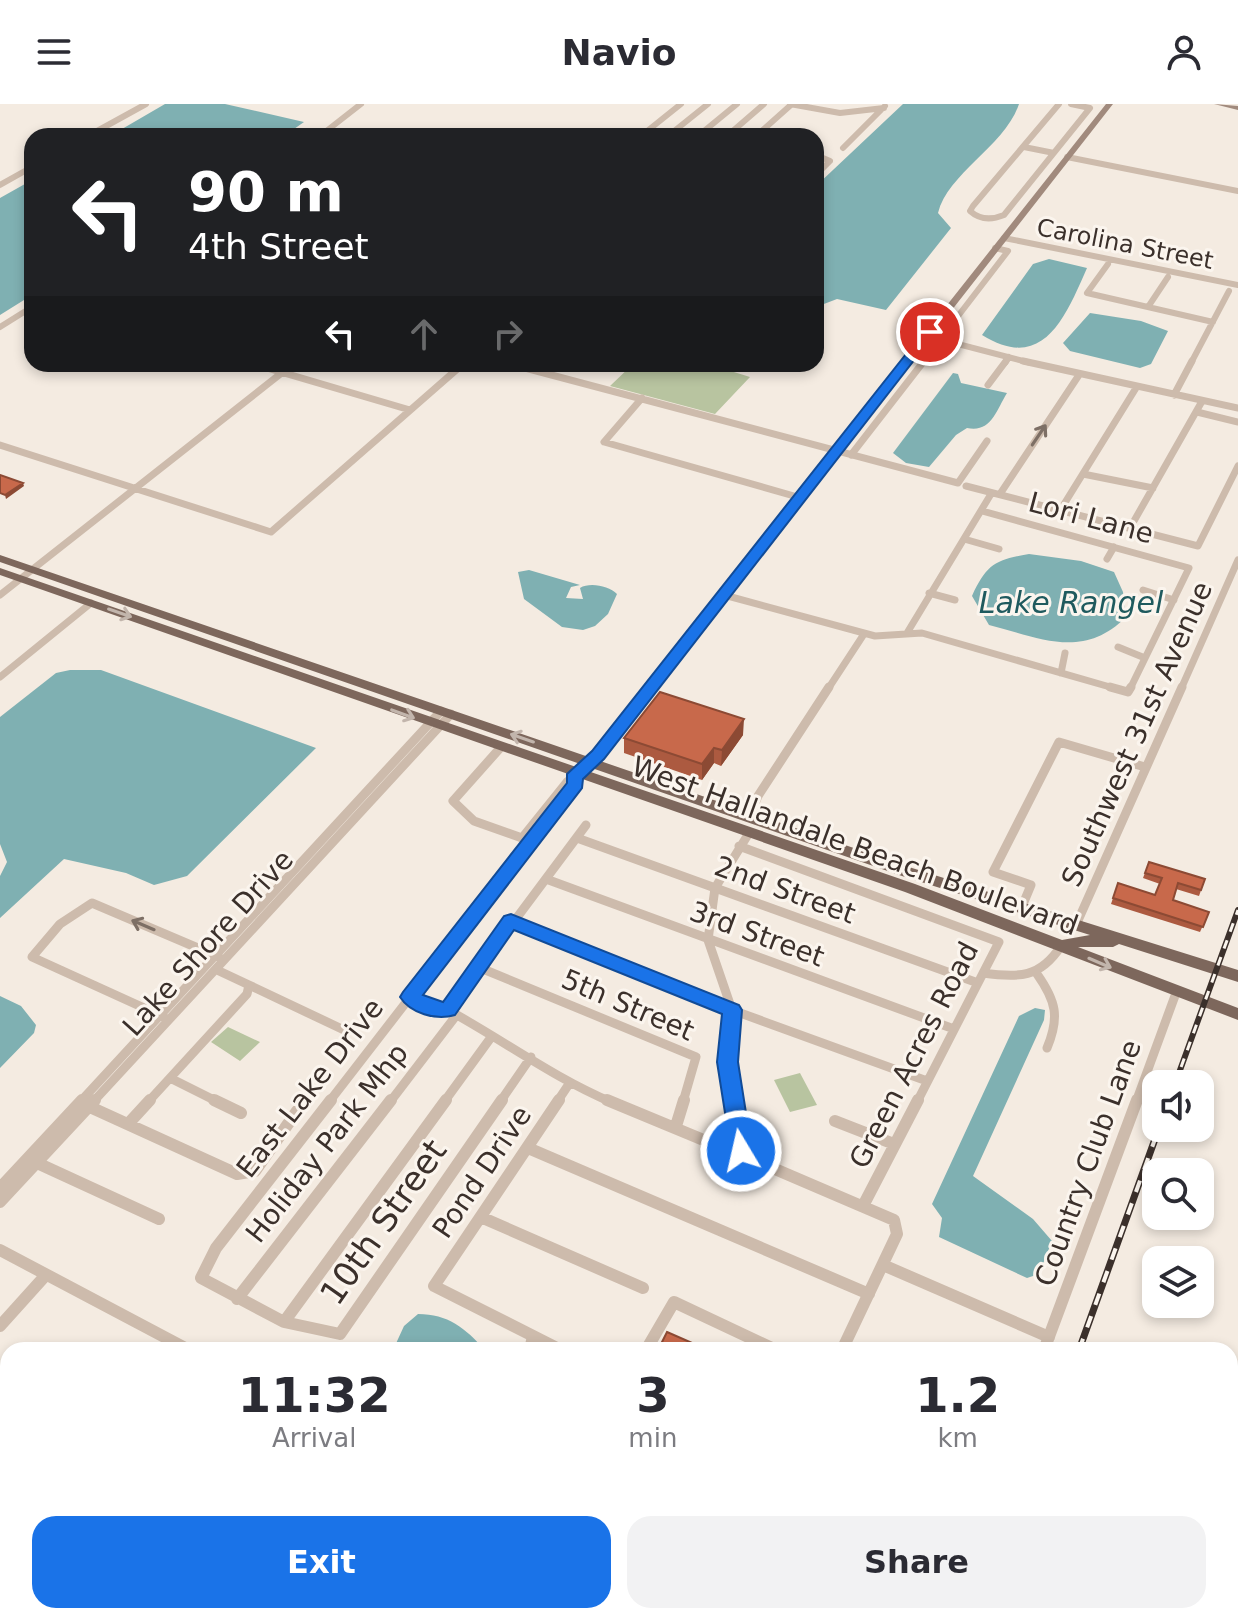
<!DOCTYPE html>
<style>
:root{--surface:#fff;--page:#f2f2f3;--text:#2b2b33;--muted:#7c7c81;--accent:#1a73e8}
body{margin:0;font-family:"DejaVu Sans",sans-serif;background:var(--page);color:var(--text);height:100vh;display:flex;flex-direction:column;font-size:30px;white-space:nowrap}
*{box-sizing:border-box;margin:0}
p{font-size:26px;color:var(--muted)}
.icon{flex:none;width:44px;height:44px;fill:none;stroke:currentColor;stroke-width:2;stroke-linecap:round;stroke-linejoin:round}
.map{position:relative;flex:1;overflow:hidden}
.details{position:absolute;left:0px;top:1238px;width:1238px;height:282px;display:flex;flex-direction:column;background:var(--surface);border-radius:24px 24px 0 0;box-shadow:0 4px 12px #0003}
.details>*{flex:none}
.hud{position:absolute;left:24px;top:24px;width:800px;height:244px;border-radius:24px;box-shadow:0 4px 12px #0003;background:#202124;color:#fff;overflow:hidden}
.fabs{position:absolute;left:1142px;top:966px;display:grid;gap:16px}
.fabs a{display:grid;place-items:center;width:72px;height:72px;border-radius:16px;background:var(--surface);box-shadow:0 4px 12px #0003;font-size:40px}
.pin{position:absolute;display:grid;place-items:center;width:68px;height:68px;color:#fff;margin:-34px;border:4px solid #fff;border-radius:50%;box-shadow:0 2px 8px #0007}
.me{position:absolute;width:88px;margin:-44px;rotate:351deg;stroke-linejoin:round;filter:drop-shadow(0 0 6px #0008)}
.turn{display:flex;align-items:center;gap:28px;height:168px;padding:0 32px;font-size:36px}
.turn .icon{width:104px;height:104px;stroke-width:2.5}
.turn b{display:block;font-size:56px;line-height:68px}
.lanes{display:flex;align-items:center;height:76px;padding:0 32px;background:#0003;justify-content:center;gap:40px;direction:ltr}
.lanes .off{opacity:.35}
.eta{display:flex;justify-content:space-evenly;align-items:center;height:136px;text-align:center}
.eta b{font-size:48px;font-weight:700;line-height:56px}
.action{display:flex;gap:16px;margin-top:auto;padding:16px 32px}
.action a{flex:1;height:92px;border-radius:24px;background:var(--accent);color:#fff;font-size:32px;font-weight:700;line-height:92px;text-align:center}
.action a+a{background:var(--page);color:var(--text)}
header{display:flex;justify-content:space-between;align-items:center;height:104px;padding:0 32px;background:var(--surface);font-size:36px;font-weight:700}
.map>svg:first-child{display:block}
</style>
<header><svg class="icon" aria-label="menu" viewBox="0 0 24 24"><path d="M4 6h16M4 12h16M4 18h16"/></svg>Navio<svg class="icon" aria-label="person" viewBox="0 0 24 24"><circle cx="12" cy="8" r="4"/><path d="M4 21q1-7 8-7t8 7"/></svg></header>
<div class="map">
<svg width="1238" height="1519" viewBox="0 0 1238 1519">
<rect width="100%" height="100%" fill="#f4ebe1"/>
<!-- green -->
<path fill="#b8c4a0" d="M633 260H708L750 273 715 310 610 282Z
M228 923 260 938 240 957 211 938Z
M800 969 817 1001 790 1008 774 976Z"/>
<!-- water -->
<path fill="#7fb0b2" d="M165 0H225L304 18 284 32H110Z
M903 0H1019C1005 42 948 69 938 109L951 124 886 206 837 195 816 203V82Z
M32 76V191L0 211V94Z
M1049 155 1087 164C1065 214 1043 269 982 231L1033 160Z
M1090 209 1141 217 1168 227 1151 260 1140 264 1070 247 1063 239Z
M953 269 958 270 961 279 1007 289C996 307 991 329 967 324L956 331 929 363 906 359 893 349Z
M1029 450 1081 457 1114 468 1123 488 1126 513C1083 556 1041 534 989 521L972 492C987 460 995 456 1029 450Z
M529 466 580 481 571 483 566 494 583 495 580 484C590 478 609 482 617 490L608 510 595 522 583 526 562 523 524 495 518 468Z
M70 566H101L316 644 187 772 154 781 126 769 64 755 0 814V772L7 758 0 740V613L56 569Z
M0 892 21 902 36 921 34 929 0 964Z
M1035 904 1045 906 1044 916 973 1072 1033 1115 1052 1137 1039 1170 1027 1174 939 1133 942 1114 932 1100 1019 912Z
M418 1210C448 1210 465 1224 485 1246H393L404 1222Z
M0 1354 8 1359V1512H275L286 1519H0Z"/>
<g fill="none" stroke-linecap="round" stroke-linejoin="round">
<!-- street-far3 -->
<path stroke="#cdbbac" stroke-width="6" d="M790 0 840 9 884 4
M1059 0 973 102 970 107C980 116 992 116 1004 111L1090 4 1071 0
M88 32 146 0
M320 32 361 0
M641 32 681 0
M668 32 708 0
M698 32 737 0
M727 32 764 0
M756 32 792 0
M1024 43 1054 49
M843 44 885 2
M816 51 830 57 816 71
M1067 53 1238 87
M0 81 32 63
M1004 134 1238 181
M1108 160 1087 189 1213 218
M1148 203 1168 173
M0 223 32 203
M927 232 1031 259
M922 259 1008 147 995 144
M1005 259 1009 253
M1191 259 1229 187"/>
<!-- street-far2 -->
<path stroke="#cdbbac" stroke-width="7" d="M1023 257 1238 304
M254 260 410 306
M510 260 958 379 987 337
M988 281 1006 257
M1174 291 1192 257
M642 294 604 338 801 394
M1197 308 1238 318
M0 341 271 428 463 260
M851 351 924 257
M1083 370 1153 384
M966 382 1198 442 1238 362
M1000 390 1079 271
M1061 405 1136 284
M982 407 1189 464 1130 585
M1130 424 1201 299
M964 435 999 445
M1107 455 1114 443
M1143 486 1174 496
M929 489 955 496
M0 491 293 260
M724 491 875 532 922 529 1117 585
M907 529 991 390
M1118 543 1145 554
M1061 569 1065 549
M0 573 91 499
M828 585 864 530
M1181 585 1238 456"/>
<!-- street-far1 -->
<path stroke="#cdbbac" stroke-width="9" d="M1110 583 1128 588 1131 583
M501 643 453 697 474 717 522 734 567 678 592 658
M749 713 758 692 829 583
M586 721 448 906C503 936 554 974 611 998
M577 734 978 879
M739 742 999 838 917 998
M546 775 954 925
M1021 805 1031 781 993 768 1059 638 1145 663
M511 817 732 906 927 977
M1076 821 1182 583
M478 863 696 953 683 998
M983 869C1019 874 1040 874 1061 842
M1037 870C1056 897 1060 913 1047 944
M249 881 344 926
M410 893 429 904 448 906
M164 913 32 853 60 820 92 799 219 853
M170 974 218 998
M80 998 441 607
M93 998 451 610
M148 998 247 890 249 881 217 866
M329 998 575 680 574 674
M390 998 455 913
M444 998 492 932
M500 998 531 953
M557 998 569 980
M734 998 728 958 732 906 708 836 715 784 749 729
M1136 998 1176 889"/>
<!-- street -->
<path stroke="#cdbbac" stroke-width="12" d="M214 996 241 1009
M331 996 216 1144 201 1174 284 1218 340 1230 502 996
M559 996 434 1182 561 1246
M607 996 718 1042
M733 996 741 1047 747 1053 894 1116 897 1130 842 1246
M90 1003 237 1070 255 1067 297 1007
M835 1017 894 1040
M128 1020 150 996
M676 1022 684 996
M528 1044 869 1190
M35 1058 159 1115
M0 1084 82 996
M0 1098 95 996
M864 1100 918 996
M483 1114 643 1184
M0 1146 189 1246
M883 1161 1049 1233
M237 1195 391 996
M284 1218 446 996
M0 1222 45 1172
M530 1246 533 1232
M646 1246 674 1198 776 1246
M1044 1246 1137 996
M0 1274 8 1278
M692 1512 706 1519
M399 1519 403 1512
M541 1519 545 1512
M670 1519 674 1512
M937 1519 940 1512"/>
<!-- secondary -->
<path fill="#a18a7d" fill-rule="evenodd" d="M1106 0H1113L596 661H588L586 658 588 655Z
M1214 0 1238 2V6Z"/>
<!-- primary -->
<path fill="#7d675c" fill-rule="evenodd" d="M0 451 912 764 1238 866V878L1119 840 1113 843H1078L1238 904V916L905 788 0 471V464L915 780 1062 836 1090 831 902 772 0 458Z"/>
<!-- highway -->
<path fill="#5c4a42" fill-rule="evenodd" d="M1238 1406V1448L1230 1452V1410Z
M1194 1512H1217L1215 1519H1191Z"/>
<!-- rail-far1 casing -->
<g stroke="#3b302b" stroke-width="6">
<path id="rail-far1" d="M1175 980 1238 806"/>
</g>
<!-- rail casing -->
<g stroke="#3b302b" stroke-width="7">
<path id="rail" d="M1079 1246 1159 1024
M980 1519 983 1512
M993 1519 996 1512"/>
</g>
<!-- rail-far1 -->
<use href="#rail-far1" stroke="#fbf5ee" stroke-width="3" stroke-dasharray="9" stroke-linecap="butt"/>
<!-- rail -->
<use href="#rail" stroke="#fbf5ee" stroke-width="4" stroke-dasharray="12" stroke-linecap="butt"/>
</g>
<!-- wall -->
<path fill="#ac5a40" d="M743 631 721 662 714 659 702 676 624 649V634Z
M1149 758 1205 775 1199 792 1176 785 1173 796 1209 808 1200 828 1111 800 1118 779 1155 791 1160 780 1143 774Z"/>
<!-- shaded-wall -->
<path fill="#8c4a34" d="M23 379 24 382 6 395 5 391Z
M744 615 743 631 721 662 722 646Z
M714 644V659L702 676V660Z"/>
<!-- building -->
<path fill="#c8694b" stroke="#8c4a34" stroke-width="2" d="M0 371 23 379 5 391 0 389Z
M660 588 744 615 722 646 714 644 702 660 624 634Z
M1149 758 1205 775 1201 786 1178 779 1173 796 1209 808 1203 823 1113 794 1118 779 1155 791 1162 774 1145 769Z
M667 1228 706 1245 705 1246H658Z"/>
<!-- one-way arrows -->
<defs><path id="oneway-shaft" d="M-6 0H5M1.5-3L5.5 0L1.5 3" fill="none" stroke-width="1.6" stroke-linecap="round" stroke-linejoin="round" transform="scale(2)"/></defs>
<g stroke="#7d6f65">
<use href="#oneway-shaft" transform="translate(1039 331) rotate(-56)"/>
<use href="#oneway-shaft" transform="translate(143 821) rotate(-157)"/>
</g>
<g stroke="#c2b5ac">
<use href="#oneway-shaft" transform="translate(120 509) rotate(19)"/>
<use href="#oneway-shaft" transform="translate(403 610) rotate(20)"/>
<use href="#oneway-shaft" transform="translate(522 634) rotate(-161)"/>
<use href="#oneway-shaft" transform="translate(1100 859) rotate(23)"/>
</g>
<!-- route -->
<path fill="#1a73e8" stroke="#114b97" stroke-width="2" d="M925 226 936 228 604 655 583 675 582 684 423 891 443 898 504 812 511 810 739 901 742 906 738 958 752 1047 749 1053H734L731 1047 717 958 722 910 514 826 455 911C436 917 410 909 400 893L403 888 567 679V670L592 647Z"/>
<g text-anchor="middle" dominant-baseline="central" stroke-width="6" stroke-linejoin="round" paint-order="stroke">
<!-- far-street labels -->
<g font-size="24" fill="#3b302b" stroke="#fbf5ee">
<text transform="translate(1125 140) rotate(11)">Carolina Street</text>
</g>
<!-- street labels -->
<g font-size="28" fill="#3b302b" stroke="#fbf5ee">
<text transform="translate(1091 414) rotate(15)">Lori Lane</text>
<text transform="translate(1137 630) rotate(-66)">Southwest 31st Avenue</text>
<text transform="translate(855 742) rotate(20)">West Hallandale Beach Boulevard</text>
<text transform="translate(785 786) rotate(20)">2nd Street</text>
<text transform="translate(757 830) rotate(20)">3rd Street</text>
<text transform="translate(208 839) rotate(-48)">Lake Shore Drive</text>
<text transform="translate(628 901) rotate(23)">5th Street</text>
<text transform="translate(914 951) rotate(-63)">Green Acres Road</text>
<text transform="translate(310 984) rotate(-52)">East Lake Drive</text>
<text transform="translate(327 1039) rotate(-52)">Holiday Park Mhp</text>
<text transform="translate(1088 1059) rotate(-70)">Country Club Lane</text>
<text transform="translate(482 1068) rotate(-56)">Pond Drive</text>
</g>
<!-- water labels -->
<g font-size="30" font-style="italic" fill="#1f5a5e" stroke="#fbf5ee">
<text x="1071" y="498">Lake Rangel</text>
</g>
<!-- near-street labels -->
<g font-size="34" fill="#3b302b" stroke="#fbf5ee">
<text transform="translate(383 1118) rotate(-55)">10th Street</text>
</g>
</g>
</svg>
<div class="fabs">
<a><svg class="icon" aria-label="sound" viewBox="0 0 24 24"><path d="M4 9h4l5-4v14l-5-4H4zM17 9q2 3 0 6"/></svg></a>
<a><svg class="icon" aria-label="search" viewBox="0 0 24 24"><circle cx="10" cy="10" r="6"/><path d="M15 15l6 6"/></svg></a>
<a><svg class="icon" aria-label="layers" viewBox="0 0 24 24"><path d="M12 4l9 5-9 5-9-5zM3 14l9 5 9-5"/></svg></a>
</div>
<div class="pin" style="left:930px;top:228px;background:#d93025"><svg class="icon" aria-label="arrive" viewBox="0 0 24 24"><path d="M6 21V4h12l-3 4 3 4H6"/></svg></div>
<svg class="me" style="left:741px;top:1047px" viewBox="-20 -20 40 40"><circle r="17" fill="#1a73e8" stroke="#fff" stroke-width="3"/><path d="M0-11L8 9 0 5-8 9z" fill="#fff"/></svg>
<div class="hud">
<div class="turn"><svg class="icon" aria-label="left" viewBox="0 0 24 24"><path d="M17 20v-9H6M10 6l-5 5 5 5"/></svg><div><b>90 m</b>4th Street</div></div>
<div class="lanes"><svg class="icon" aria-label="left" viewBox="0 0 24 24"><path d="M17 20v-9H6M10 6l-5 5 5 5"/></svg><svg class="icon off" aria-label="ahead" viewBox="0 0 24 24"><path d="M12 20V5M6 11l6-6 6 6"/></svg><svg class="icon off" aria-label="right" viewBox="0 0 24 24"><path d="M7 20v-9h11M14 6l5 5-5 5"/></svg></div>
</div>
<section class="details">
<div class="eta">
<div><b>11:32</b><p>Arrival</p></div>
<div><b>3</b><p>min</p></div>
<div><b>1.2</b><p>km</p></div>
</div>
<div class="action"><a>Exit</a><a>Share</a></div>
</section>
</div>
